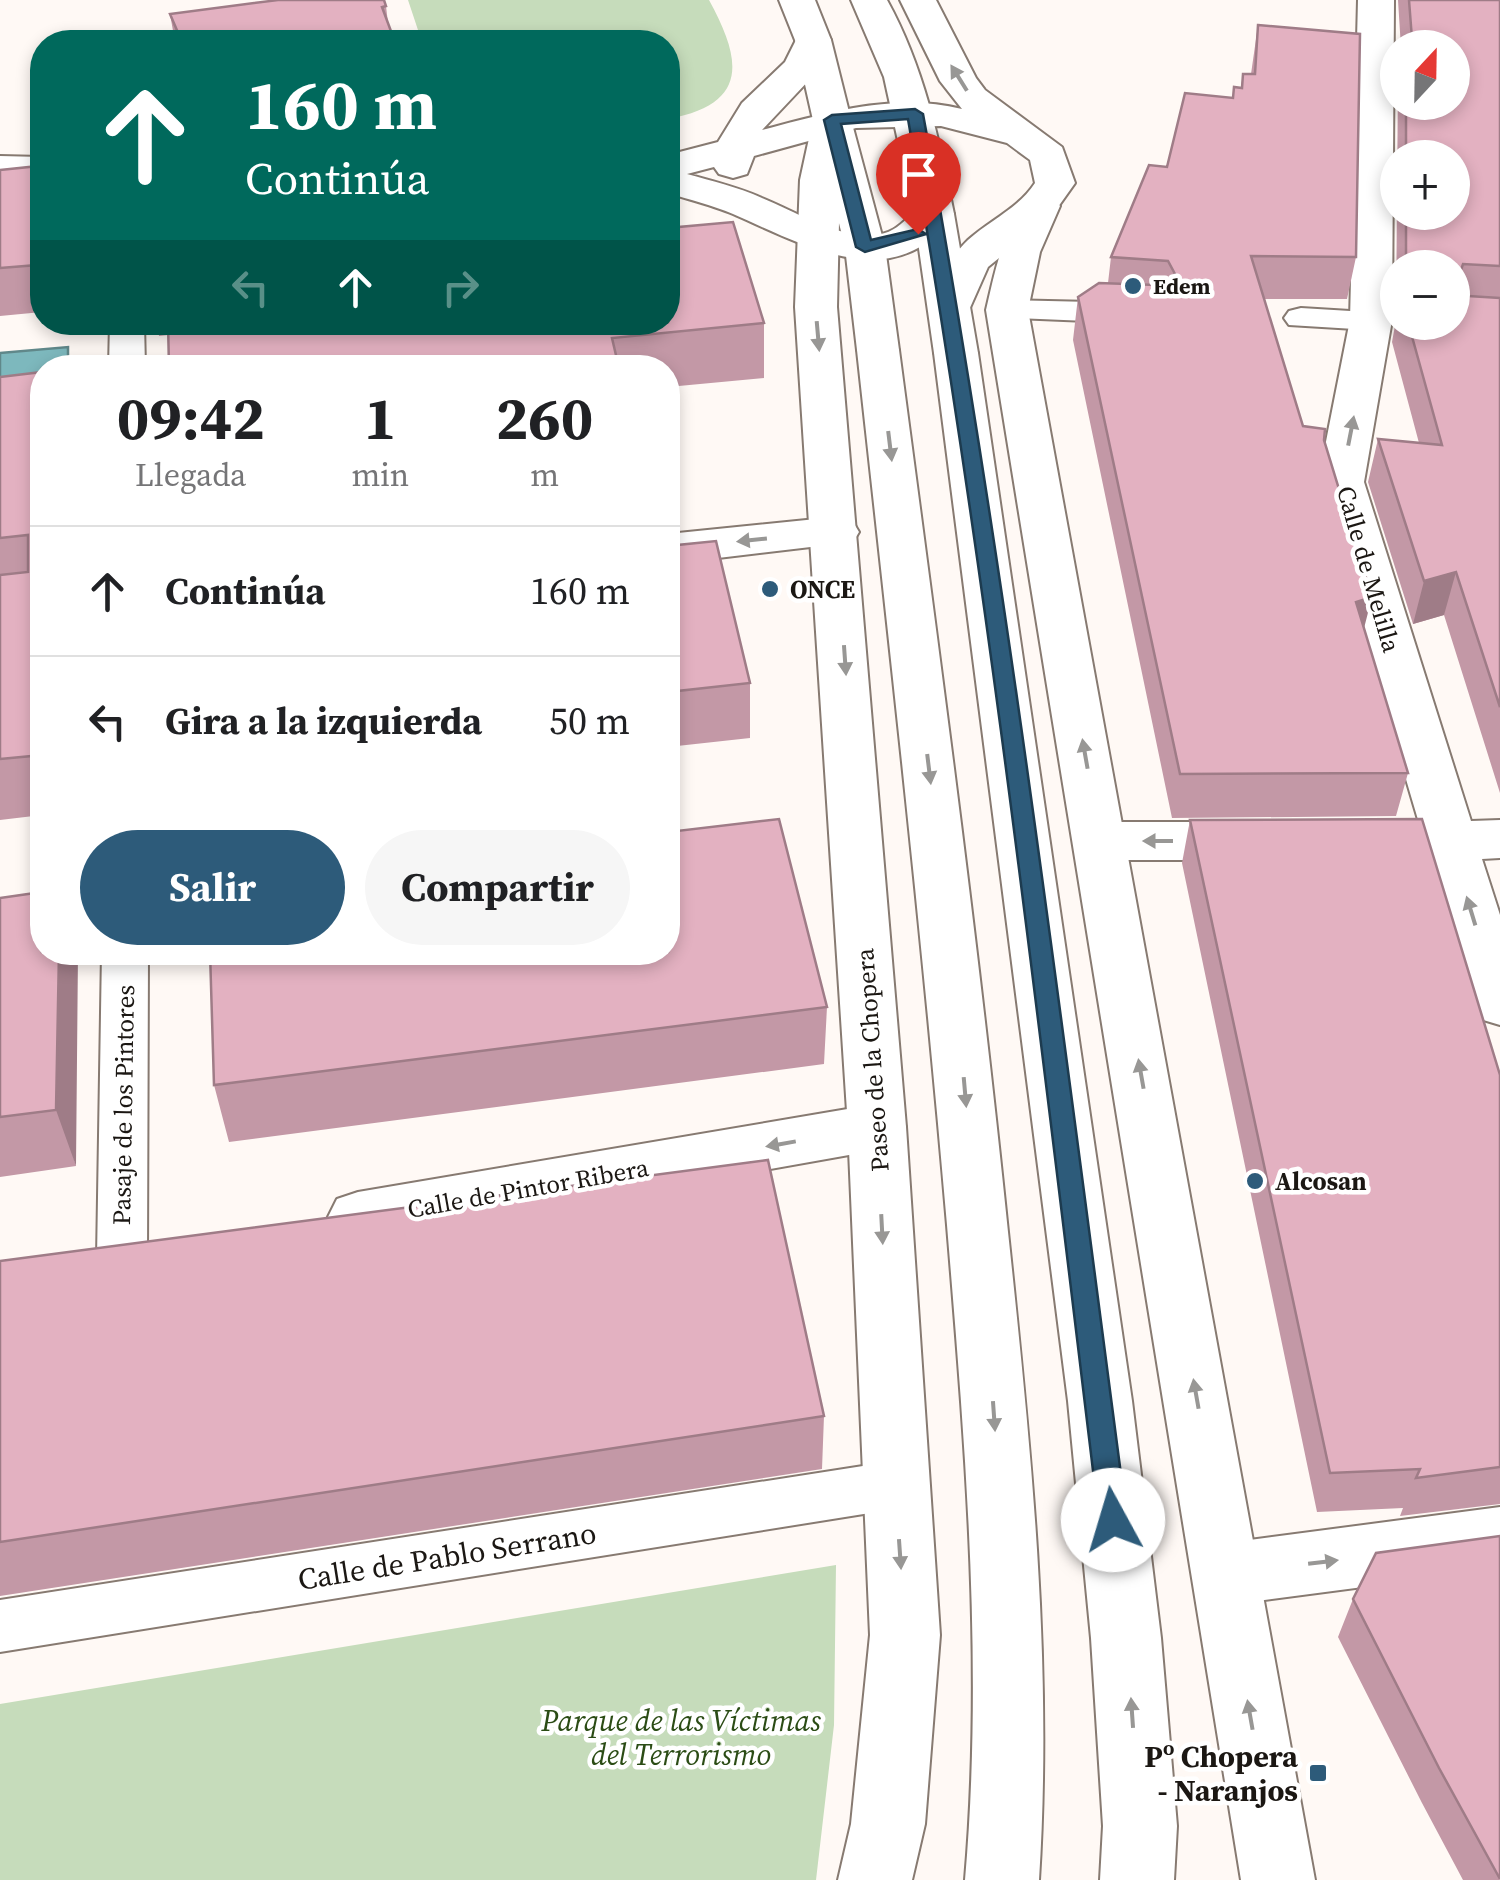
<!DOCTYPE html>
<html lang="es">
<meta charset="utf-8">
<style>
:root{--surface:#fff;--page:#f6f6f6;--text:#202124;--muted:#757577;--line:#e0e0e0;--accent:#2d5b7a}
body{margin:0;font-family:"Source Serif 4",serif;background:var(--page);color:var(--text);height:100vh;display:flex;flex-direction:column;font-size:38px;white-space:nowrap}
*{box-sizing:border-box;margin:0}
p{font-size:32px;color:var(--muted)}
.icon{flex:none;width:55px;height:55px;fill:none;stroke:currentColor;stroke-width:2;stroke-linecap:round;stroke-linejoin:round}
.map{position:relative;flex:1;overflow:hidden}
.panel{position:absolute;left:30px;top:355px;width:650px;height:610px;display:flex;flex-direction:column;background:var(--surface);border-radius:40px;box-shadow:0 5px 15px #0003}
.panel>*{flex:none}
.top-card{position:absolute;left:30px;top:30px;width:650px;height:305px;border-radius:40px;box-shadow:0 5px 15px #0003;background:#00695c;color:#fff;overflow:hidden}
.needle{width:65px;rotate:22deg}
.tools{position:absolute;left:1380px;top:30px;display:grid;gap:20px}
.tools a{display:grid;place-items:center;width:90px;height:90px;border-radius:50%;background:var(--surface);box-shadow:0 5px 15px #0003;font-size:50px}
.pin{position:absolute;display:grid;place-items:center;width:85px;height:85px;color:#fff;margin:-102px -42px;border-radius:50% 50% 50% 0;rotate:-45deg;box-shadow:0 0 10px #0007}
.pin .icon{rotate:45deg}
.me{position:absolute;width:110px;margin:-55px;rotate:354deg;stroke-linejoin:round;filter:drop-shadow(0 0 8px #0008)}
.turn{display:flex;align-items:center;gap:35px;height:210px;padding:0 50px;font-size:45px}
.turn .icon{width:130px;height:130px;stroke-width:2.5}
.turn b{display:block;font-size:70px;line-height:85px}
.lanes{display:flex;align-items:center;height:95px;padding:0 50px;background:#0003;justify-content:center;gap:50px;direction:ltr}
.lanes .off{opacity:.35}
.eta{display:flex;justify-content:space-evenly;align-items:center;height:170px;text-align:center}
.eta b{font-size:60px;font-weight:700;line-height:70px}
.cta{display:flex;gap:20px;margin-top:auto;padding:20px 50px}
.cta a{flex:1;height:115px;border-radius:60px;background:var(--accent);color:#fff;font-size:40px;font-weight:700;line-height:115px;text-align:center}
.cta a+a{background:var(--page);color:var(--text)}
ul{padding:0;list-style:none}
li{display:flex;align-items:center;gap:30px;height:130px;padding:0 50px;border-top:2px solid var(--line)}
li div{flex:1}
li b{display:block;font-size:38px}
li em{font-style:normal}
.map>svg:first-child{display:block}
</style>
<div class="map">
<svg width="1500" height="1880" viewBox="0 0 1500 1880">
<rect width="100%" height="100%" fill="#fff9f5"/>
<!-- green -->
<path fill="#c6dcbb" d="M408 0H709C743 62 748 104 668 119V42H422Z
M836 1565 834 1725 816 1880H0V1704Z"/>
<!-- water -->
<path fill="#7db8bd" stroke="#60888a" stroke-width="2.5" d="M68 347V367L42 368V395L0 399V353Z"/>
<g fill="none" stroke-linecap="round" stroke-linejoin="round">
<!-- pedestrian casing -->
<g stroke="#877a71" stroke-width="4">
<path id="pedestrian" d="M1007 300 1135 303 1147 306 1152 313 1147 320 1135 323 995 317 990 310 995 303Z
M1301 308 1383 313 1388 320 1383 327 1371 330 1289 325 1284 318 1289 311Z
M110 322H144L145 368H109Z
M102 952H148L147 1258 140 1273 122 1279 104 1273 97 1258Z
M895 1461 914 1468 922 1485 914 1502 895 1509 0 1652V1600Z"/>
</g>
<!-- minor casing -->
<g stroke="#877a71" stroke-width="4">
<path id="minor" d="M900 0H936L976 78 985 90 1062 147 1075 183 1053 214 988 267 965 319 950 323 935 319 929 310C938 284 948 259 968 240 990 220 1019 208 1035 183L1030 160 1007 143 941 126 856 128 754 156 747 174 733 178 719 174 714 167 687 174C712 181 738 187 762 198 797 212 834 237 873 235 910 234 909 196 948 205L954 214C896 298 806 246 733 214 712 205 690 200 668 193V155L718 142 742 103 785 62 800 32 813 29 826 32 831 40 812 77 762 130C827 113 895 92 962 109L940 81Z
M1358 0H1394L1392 320 1364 482 1471 821 1500 820V858L1482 859 1500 915V1025L1480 1019 1472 1004 1430 860 1394 855 1386 842 1394 829 1419 823 1318 482 1350 320Z
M0 156 42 157V181L0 180Z
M836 517 853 522 859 532 853 542 668 564V534Z
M1101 822H1262L1281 828 1288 841 1281 854 1262 860H1101L1082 854 1075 841 1082 828Z
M877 1104 898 1110 906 1127 898 1144 877 1150 358 1242 337 1235 328 1217 337 1199 358 1192Z
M1500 1507V1569L1227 1605 1203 1596 1193 1574 1203 1552 1227 1543Z"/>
</g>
<!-- secondary casing -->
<g stroke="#877a71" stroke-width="4">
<path id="secondary" d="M779 0H815L831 40 851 120 840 180 837 307 906 1127 940 1635 925 1824 912 1880H838L851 1824 870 1635 848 1127 795 307 800 180 813 120 795 40Z
M851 0H887C924 67 939 139 954 214L948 223 934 226 920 223 914 214 884 77Z
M1040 194 1054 198 1060 206 1040 252 1028 310 1315 1880H1241L986 310C995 271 1003 231 1026 198Z"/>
</g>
<!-- primary casing -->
<g stroke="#877a71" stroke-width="4">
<path id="primary" d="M832 109 846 112 851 120 885 247 899 350 893 359 878 363 863 359 857 350 845 247 813 120 818 112Z
M934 202 948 205 954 214 978 353 971 362 956 366 941 362 934 353 914 214 920 205Z"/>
</g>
<!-- motorway casing -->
<g stroke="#877a71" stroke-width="4">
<path id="motorway" d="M878 337 893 341 899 350C938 644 978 938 1008 1232 1031 1448 1053 1663 1039 1880H965C984 1661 965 1444 947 1225 922 933 889 641 857 350L863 341Z
M956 340 971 344 978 353 1132 1401 1161 1638 1177 1826 1174 1880H1100L1103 1826 1091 1638 1068 1401 934 353 941 344Z"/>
</g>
<!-- pedestrian -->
<use href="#pedestrian" fill="#fff" fill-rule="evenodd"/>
<!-- minor -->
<use href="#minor" fill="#fff" fill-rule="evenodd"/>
<!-- secondary -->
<use href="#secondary" fill="#fff" fill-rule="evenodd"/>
<!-- primary -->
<use href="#primary" fill="#fff" fill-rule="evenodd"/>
<!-- motorway -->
<use href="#motorway" fill="#fff" fill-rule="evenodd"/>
</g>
<!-- wall -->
<path fill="#c398a6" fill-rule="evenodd" d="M1398 0H1500V793L1444 615 1413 624 1368 482 1378 439 1419 443 1392 342 1396 320 1398 77V102H1452V48H1401ZM1398 158H1452V212H1398ZM1398 268H1452V322H1398Z
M386 6 388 23 395 42H175L170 14Z
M1258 25 1356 257 1347 299H1264L1303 426 1324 440 1364 628 1408 773 1396 816 1172 818 1073 340 1078 297 1108 283 1111 257 1167 167 1232 98 1241 87 1243 74H1251Z
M39 166 42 179V312L0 316V170Z
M157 322 764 323V378L668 387V368H169L168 335 159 336Z
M42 372V815L0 820V377Z
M668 546 750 683V738L668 747Z
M1190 820 1500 1075V1504L1400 1516 1403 1508 1317 1512 1182 863Z
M0 898 76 1166 0 1177Z
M827 1007 824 1064 229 1142 214 1085Z
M0 1261 824 1416 822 1469 0 1596Z
M1353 1599 1500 1880H1463L1422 1803 1338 1637Z"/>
<!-- shaded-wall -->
<path fill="#9f7c87" d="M39 166 42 179V285L37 265Z
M1456 572 1444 615 1413 624 1424 581Z
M1372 597 1361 640 1356 602Z
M59 952H78L76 1166 56 1110Z"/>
<!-- building -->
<path fill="#e3b1c1" stroke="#9f7c87" stroke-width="2.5" d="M278 0H384L386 6 382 7 395 42H182L170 14Z
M1409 0H1500V266L1463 264 1459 276H1452V268H1406V212H1452V158H1406V102H1452V48H1406V38L1412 39Z
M1258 25 1360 34 1356 257 1251 256 1303 426 1325 429 1324 440 1372 597 1356 602 1408 773 1180 774 1078 297 1099 283 1156 285 1168 282 1175 274 1168 261 1111 257 1149 165 1167 167 1185 93 1233 98 1234 87 1242 88 1243 74H1255Z
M39 166 37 265 0 268V170Z
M733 222 764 323 612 338 619 368H169L168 322H668V228Z
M1452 295 1500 298V707L1456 572 1424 581 1378 439 1442 445 1408 322H1452Z
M42 372V755L0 759V575L28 572V535L0 538V377Z
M716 541 750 683 668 692V546Z
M779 819 827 1007 214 1085 210 952H668V832Z
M1422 819 1500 1075V1467L1416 1478 1420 1469 1330 1473 1190 820Z
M42 892V952H59L56 1110 0 1117V898Z
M768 1160 824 1416 0 1542V1261Z
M1500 1536V1879L1439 1768 1353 1599 1376 1553Z"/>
<!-- one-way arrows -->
<defs><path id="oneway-solid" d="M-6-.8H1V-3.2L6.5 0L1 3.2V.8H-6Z" transform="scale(2.5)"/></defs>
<g fill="#989795">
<use href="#oneway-solid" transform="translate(959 78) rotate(-122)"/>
<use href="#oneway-solid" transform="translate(818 336) rotate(85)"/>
<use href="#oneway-solid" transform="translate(1351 431) rotate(-79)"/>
<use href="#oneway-solid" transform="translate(890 446) rotate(83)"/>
<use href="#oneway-solid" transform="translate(752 540) rotate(174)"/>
<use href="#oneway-solid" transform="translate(845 660) rotate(86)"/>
<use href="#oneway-solid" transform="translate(1085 754) rotate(-100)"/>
<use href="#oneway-solid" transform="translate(929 769) rotate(83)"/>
<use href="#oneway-solid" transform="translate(1158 841) rotate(-180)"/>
<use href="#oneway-solid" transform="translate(1471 911) rotate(-107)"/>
<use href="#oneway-solid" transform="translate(1141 1074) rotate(-100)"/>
<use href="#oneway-solid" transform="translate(965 1092) rotate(85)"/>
<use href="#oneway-solid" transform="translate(781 1144) rotate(170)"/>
<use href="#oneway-solid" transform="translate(882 1229) rotate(87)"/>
<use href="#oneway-solid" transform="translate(1196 1394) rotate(-100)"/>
<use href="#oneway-solid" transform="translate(994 1416) rotate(86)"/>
<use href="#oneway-solid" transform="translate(900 1554) rotate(86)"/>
<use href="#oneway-solid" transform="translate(1323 1562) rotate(-7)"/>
<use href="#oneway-solid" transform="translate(1132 1713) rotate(-94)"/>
<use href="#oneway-solid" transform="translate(1250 1715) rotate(-100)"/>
</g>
<!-- route -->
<path fill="#2d5b7a" stroke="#1d3b4f" stroke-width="2.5" d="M915 109 923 114C1008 579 1065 1051 1127 1520L1123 1529 1113 1532 1103 1529 1099 1520C1042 1052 989 583 908 119L841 124 871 240 918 229 926 234 865 252 856 247 824 120 832 115Z"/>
<!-- markers -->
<g fill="#2d5b7a" stroke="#fff" stroke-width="4">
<circle cx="1133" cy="286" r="10"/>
<circle cx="770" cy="589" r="10"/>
<circle cx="1255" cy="1181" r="10"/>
<rect x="1308" y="1763" width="20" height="20" rx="5"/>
</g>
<g text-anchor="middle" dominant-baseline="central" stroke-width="9" stroke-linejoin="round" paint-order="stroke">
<!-- far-poi labels -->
<g font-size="22" font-weight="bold" fill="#1b1713" stroke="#fff" text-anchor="start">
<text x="1153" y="286">Edem</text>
</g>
<!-- street labels -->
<g font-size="25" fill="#1b1713" stroke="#fff">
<text transform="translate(1369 569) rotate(74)">Calle de Melilla</text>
<text transform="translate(872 1060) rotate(-94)">Paseo de la Chopera</text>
<text transform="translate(123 1105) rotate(-89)">Pasaje de los Pintores</text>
<text transform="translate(528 1188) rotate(-10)">Calle de Pintor Ribera</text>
</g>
<!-- poi labels -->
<g font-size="25" font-weight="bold" fill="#1b1713" stroke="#fff" text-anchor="start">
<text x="790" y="589">ONCE</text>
<text x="1275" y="1181">Alcosan</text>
</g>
<!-- near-street labels -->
<g font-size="30" fill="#1b1713" stroke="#fff">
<text transform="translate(447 1556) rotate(-9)">Calle de Pablo Serrano</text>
</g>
<!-- near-park labels -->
<g font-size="30" font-style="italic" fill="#2b4c15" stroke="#fff">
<text x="681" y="1720">Parque de las Víctimas<tspan x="681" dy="34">del Terrorismo</tspan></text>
</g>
<!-- near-poi labels -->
<g font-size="30" font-weight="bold" fill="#1b1713" stroke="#fff" text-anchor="end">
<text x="1298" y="1756">Pº Chopera<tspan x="1298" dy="34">- Naranjos</tspan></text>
</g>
</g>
</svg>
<div class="tools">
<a><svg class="needle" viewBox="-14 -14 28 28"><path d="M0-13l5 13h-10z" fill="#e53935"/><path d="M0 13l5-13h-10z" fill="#757577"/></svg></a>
<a>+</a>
<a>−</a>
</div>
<div class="pin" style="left:918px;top:234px;background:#d93025"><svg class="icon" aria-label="arrive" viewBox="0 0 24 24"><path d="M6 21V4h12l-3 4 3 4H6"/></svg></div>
<svg class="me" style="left:1113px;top:1520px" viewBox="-20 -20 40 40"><circle r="19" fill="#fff"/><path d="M0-13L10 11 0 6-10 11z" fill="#2d5b7a"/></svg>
<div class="top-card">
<div class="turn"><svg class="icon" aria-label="ahead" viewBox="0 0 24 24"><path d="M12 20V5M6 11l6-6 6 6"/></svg><div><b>160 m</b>Continúa</div></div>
<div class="lanes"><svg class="icon off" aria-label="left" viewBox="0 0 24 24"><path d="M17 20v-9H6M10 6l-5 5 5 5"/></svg><svg class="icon" aria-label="ahead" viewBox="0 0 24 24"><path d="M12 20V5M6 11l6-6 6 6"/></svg><svg class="icon off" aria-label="right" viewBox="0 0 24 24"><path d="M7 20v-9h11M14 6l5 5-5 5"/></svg></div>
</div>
<section class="panel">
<div class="eta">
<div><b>09:42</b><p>Llegada</p></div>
<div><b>1</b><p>min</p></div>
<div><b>260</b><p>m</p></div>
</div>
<ul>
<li><svg class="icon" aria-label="ahead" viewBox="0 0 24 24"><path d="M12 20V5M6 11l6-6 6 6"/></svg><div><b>Continúa</b></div><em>160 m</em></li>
<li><svg class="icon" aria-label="left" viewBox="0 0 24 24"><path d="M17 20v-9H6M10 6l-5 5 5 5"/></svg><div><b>Gira a la izquierda</b></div><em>50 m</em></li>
</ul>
<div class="cta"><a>Salir</a><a>Compartir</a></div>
</section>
</div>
